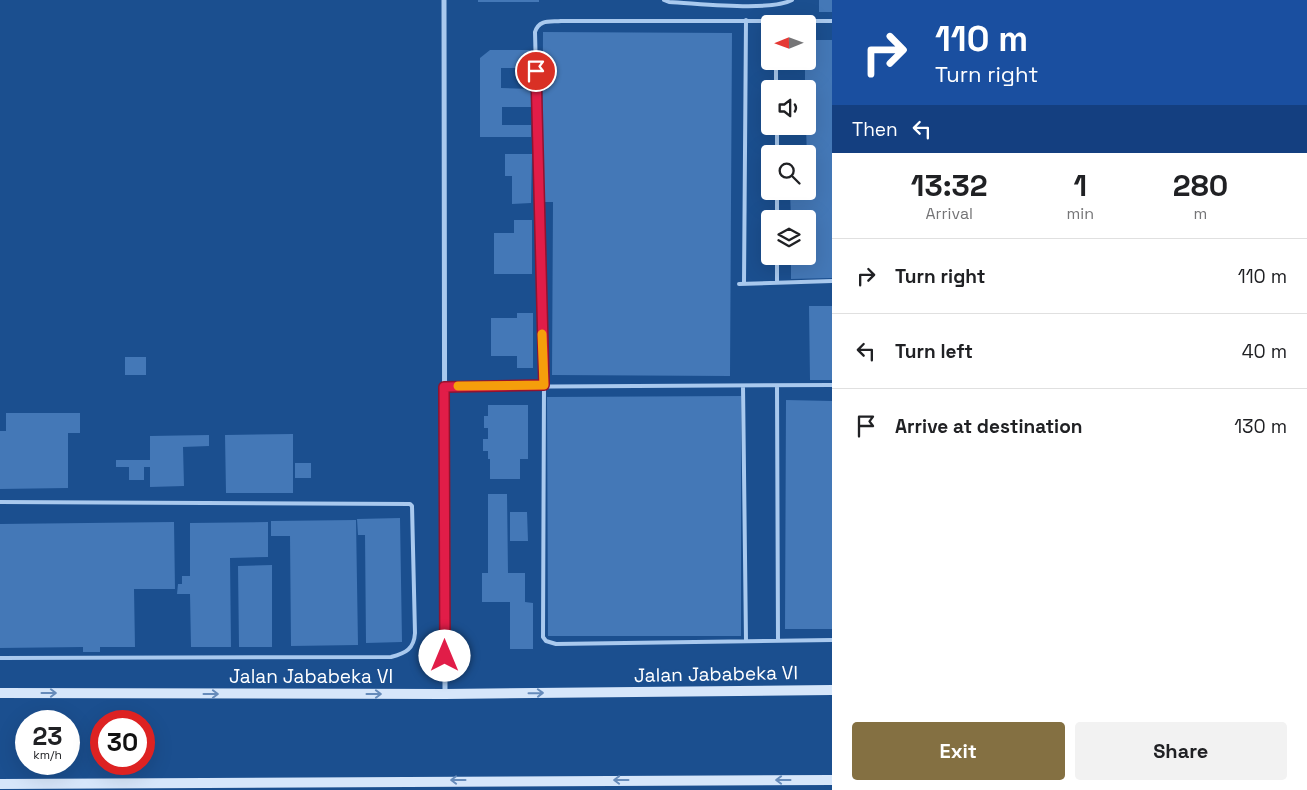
<!DOCTYPE html>
<style>
:root{--surface:#fff;--page:#f2f2f2;--text:#202124;--muted:#757577;--line:#e0e0e0;--accent:#847042}
body{margin:0;font-family:"Space Grotesk",sans-serif;background:var(--page);color:var(--text);height:100vh;display:flex;flex-direction:column;font-size:19px;white-space:nowrap}
*{box-sizing:border-box;margin:0}
p{font-size:16px;color:var(--muted)}
.icon{flex:none;width:28px;height:28px;fill:none;stroke:currentColor;stroke-width:2;stroke-linecap:round;stroke-linejoin:round}
.map{position:relative;flex:1;overflow:hidden}
.sheet{display:flex;flex-direction:column;background:var(--surface);width:475px}
.sheet>*{flex:none}
.top-card{background:#1a4fa0;color:#fff;overflow:hidden}
.needle{width:32px;rotate:269deg}
.buttons{position:absolute;left:761px;top:15px;display:grid;gap:10px}
.buttons a{display:grid;place-items:center;width:55px;height:55px;border-radius:5px;background:var(--surface);box-shadow:0 5px 20px #0002;font-size:25px}
.speed{position:absolute;left:15px;top:710px;display:flex;gap:10px;font-size:25px;font-weight:700;text-align:center}
.speed>*{display:grid;place-content:center;width:65px;height:65px;border-radius:50%;background:var(--surface);box-shadow:0 5px 20px #0002;line-height:1}
.speed small{font-size:12px;font-weight:400}
.speed .limit{border:8px solid #d22;background:#fff;color:#111}
.pin{position:absolute;display:grid;place-items:center;width:42px;height:42px;color:#fff;margin:-21px;border:2px solid #fff;border-radius:50%;box-shadow:0 1px 5px #0007}
.me{position:absolute;width:55px;margin:-28px;rotate:0deg;stroke-linejoin:round;filter:drop-shadow(0 0 4px #0008)}
.turn{display:flex;align-items:center;gap:18px;height:105px;padding:0 20px;font-size:22px}
.turn .icon{width:65px;height:65px;stroke-width:2.5}
.turn b{display:block;font-size:35px;line-height:42px}
.then{display:flex;align-items:center;height:48px;padding:0 20px;background:#0003;gap:10px;font-size:19px}
.eta{display:flex;justify-content:space-evenly;align-items:center;height:85px;text-align:center}
.eta b{font-size:30px;font-weight:700;line-height:35px}
.action{display:flex;gap:10px;margin-top:auto;padding:10px 20px}
.action a{flex:1;height:58px;border-radius:5px;background:var(--accent);color:#fff;font-size:20px;font-weight:700;line-height:58px;text-align:center}
.action a+a{background:var(--page);color:var(--text)}
ul{padding:0;list-style:none}
li{display:flex;align-items:center;gap:15px;height:75px;padding:0 20px;border-top:1px solid var(--line)}
li div{flex:1}
li b{display:block;font-size:19px}
li em{font-style:normal}
main{display:flex;flex:1;min-height:0}
.map>svg:first-child{display:block}
</style>
<main>
<div class="map">
<svg width="832" height="790" viewBox="0 0 832 790">
<rect width="100%" height="100%" fill="#1b4f8f"/>
<!-- building -->
<path fill="#4478b7" d="M478 0H539V2H478Z
M819 0H832V12H819Z
M543 32 732 33 730 376 552 375 553 202H542Z
M808 40H832V278L791 279V256H808V219H791L790 191H808L806 126H808V89H805V61H808Z
M490 50H532L531 68H501V88L531 89V107H502V125H531V137H480V58Z
M505 154H532L531 203 512 204V176H505Z
M514 220H532V274H494V233H514Z
M809 306H832V380H810Z
M517 313H533V368H517V356H491V318H517Z
M125 357H146V375H125Z
M741 396V636H548L547 397Z
M786 400 832 401V629H785Z
M488 405H528V459H520V479H490V459H488V451H483V439H488V428H484V416H488Z
M6 413H80V433H68V488L0 489V431H6Z
M293 434V493H226L225 435Z
M209 435V446L183 447 184 486 150 487V467H144V480H129V467H116V460H150V436Z
M295 463H311V478H295Z
M488 494H507L508 573H525V602L533 603V649H510V602H482V573H488Z
M510 512H527L528 541H510Z
M400 518 402 642 366 643 365 535H358L357 519Z
M356 520 358 645 291 646 290 536H271V521Z
M174 522 175 589H134L135 647H100V652H83V647L0 648V524Z
M268 522V557L230 558 231 647H191L190 594H177L178 584H182V576H190V523Z
M272 565V647H239L238 566Z"/>
<g fill="none" stroke-linecap="round" stroke-linejoin="round">
<!-- lane -->
<path stroke="#a9c9ee" stroke-width="4" d="M664 0 669 2C696 3 770 12 792 0
M832 21H561C550 22 539 19 535 32L544 385 543 637 546 641 556 644 832 640
M776 61V89
M777 126V154
M777 191V219
M777 256V282
M744 283 746 20
M739 284 832 281
M743 386 746 641
M777 386 778 640
M444 387 832 385
M0 502 410 504 412 506 415 633C414 649 406 653 391 657L0 658"/>
<!-- street -->
<path stroke="#a9c9ee" stroke-width="5" d="M444 0 445 694"/>
<!-- secondary -->
<path stroke="#d6e6fa" stroke-width="10" d="M0 693 445 694 832 690
M0 784 832 780"/>
</g>
<!-- one-way arrows -->
<defs><path id="oneway-shaft" d="M-6 0H5M1.5-3L5.5 0L1.5 3" fill="none" stroke-width="1.6" stroke-linecap="round" stroke-linejoin="round" transform="scale(1.25)"/></defs>
<g stroke="#668bba">
<use href="#oneway-shaft" transform="translate(49 693)"/>
<use href="#oneway-shaft" transform="translate(536 693) rotate(-1)"/>
<use href="#oneway-shaft" transform="translate(211 694)"/>
<use href="#oneway-shaft" transform="translate(374 694)"/>
<use href="#oneway-shaft" transform="translate(458 780) rotate(180)"/>
<use href="#oneway-shaft" transform="translate(621 780) rotate(180)"/>
<use href="#oneway-shaft" transform="translate(783 780) rotate(180)"/>
</g>
<g fill="none" stroke-linecap="round" stroke-linejoin="round">
<!-- route casing -->
<g stroke="#92132f" stroke-width="12">
<path id="route" d="M445 656 444 387 544 385 536 71"/>
</g>
<!-- route -->
<use href="#route" stroke="#e11d48" stroke-width="9"/>
<!-- slow -->
<path stroke="#f59e0b" stroke-width="9" d="M458 386 544 385 542 334"/>
</g>
<g text-anchor="middle" dominant-baseline="central" stroke-width="4" stroke-linejoin="round" paint-order="stroke">
<!-- street labels -->
<g font-size="19" fill="#fff" stroke="#1b4f8f">
<text transform="translate(716 674) rotate(-1)">Jalan Jababeka VI</text>
<text x="311" y="676">Jalan Jababeka VI</text>
</g>
</g>
</svg>
<div class="buttons">
<a><svg class="needle" viewBox="-14 -14 28 28"><path d="M0-13l5 13h-10z" fill="#e53935"/><path d="M0 13l5-13h-10z" fill="#757577"/></svg></a>
<a><svg class="icon" aria-label="sound" viewBox="0 0 24 24"><path d="M4 9h4l5-4v14l-5-4H4zM17 9q2 3 0 6"/></svg></a>
<a><svg class="icon" aria-label="search" viewBox="0 0 24 24"><circle cx="10" cy="10" r="6"/><path d="M15 15l6 6"/></svg></a>
<a><svg class="icon" aria-label="layers" viewBox="0 0 24 24"><path d="M12 4l9 5-9 5-9-5zM3 14l9 5 9-5"/></svg></a>
</div>
<div class="speed"><div>23<small>km/h</small></div><div class="limit">30</div></div>
<div class="pin" style="left:536px;top:71px;background:#d93025"><svg class="icon" aria-label="arrive" viewBox="0 0 24 24"><path d="M6 21V4h12l-3 4 3 4H6"/></svg></div>
<svg class="me" style="left:445px;top:656px" viewBox="-20 -20 40 40"><circle r="19" fill="#fff"/><path d="M0-13L10 11 0 6-10 11z" fill="#e11d48"/></svg>
</div>
<section class="sheet">
<div class="top-card">
<div class="turn"><svg class="icon" aria-label="right" viewBox="0 0 24 24"><path d="M7 20v-9h11M14 6l5 5-5 5"/></svg><div><b>110 m</b>Turn right</div></div>
<div class="then">Then<svg class="icon" aria-label="left" viewBox="0 0 24 24"><path d="M17 20v-9H6M10 6l-5 5 5 5"/></svg></div>
</div>
<div class="eta">
<div><b>13:32</b><p>Arrival</p></div>
<div><b>1</b><p>min</p></div>
<div><b>280</b><p>m</p></div>
</div>
<ul>
<li><svg class="icon" aria-label="right" viewBox="0 0 24 24"><path d="M7 20v-9h11M14 6l5 5-5 5"/></svg><div><b>Turn right</b></div><em>110 m</em></li>
<li><svg class="icon" aria-label="left" viewBox="0 0 24 24"><path d="M17 20v-9H6M10 6l-5 5 5 5"/></svg><div><b>Turn left</b></div><em>40 m</em></li>
<li><svg class="icon" aria-label="arrive" viewBox="0 0 24 24"><path d="M6 21V4h12l-3 4 3 4H6"/></svg><div><b>Arrive at destination</b></div><em>130 m</em></li>
</ul>
<div class="action"><a>Exit</a><a>Share</a></div>
</section>
</main>
